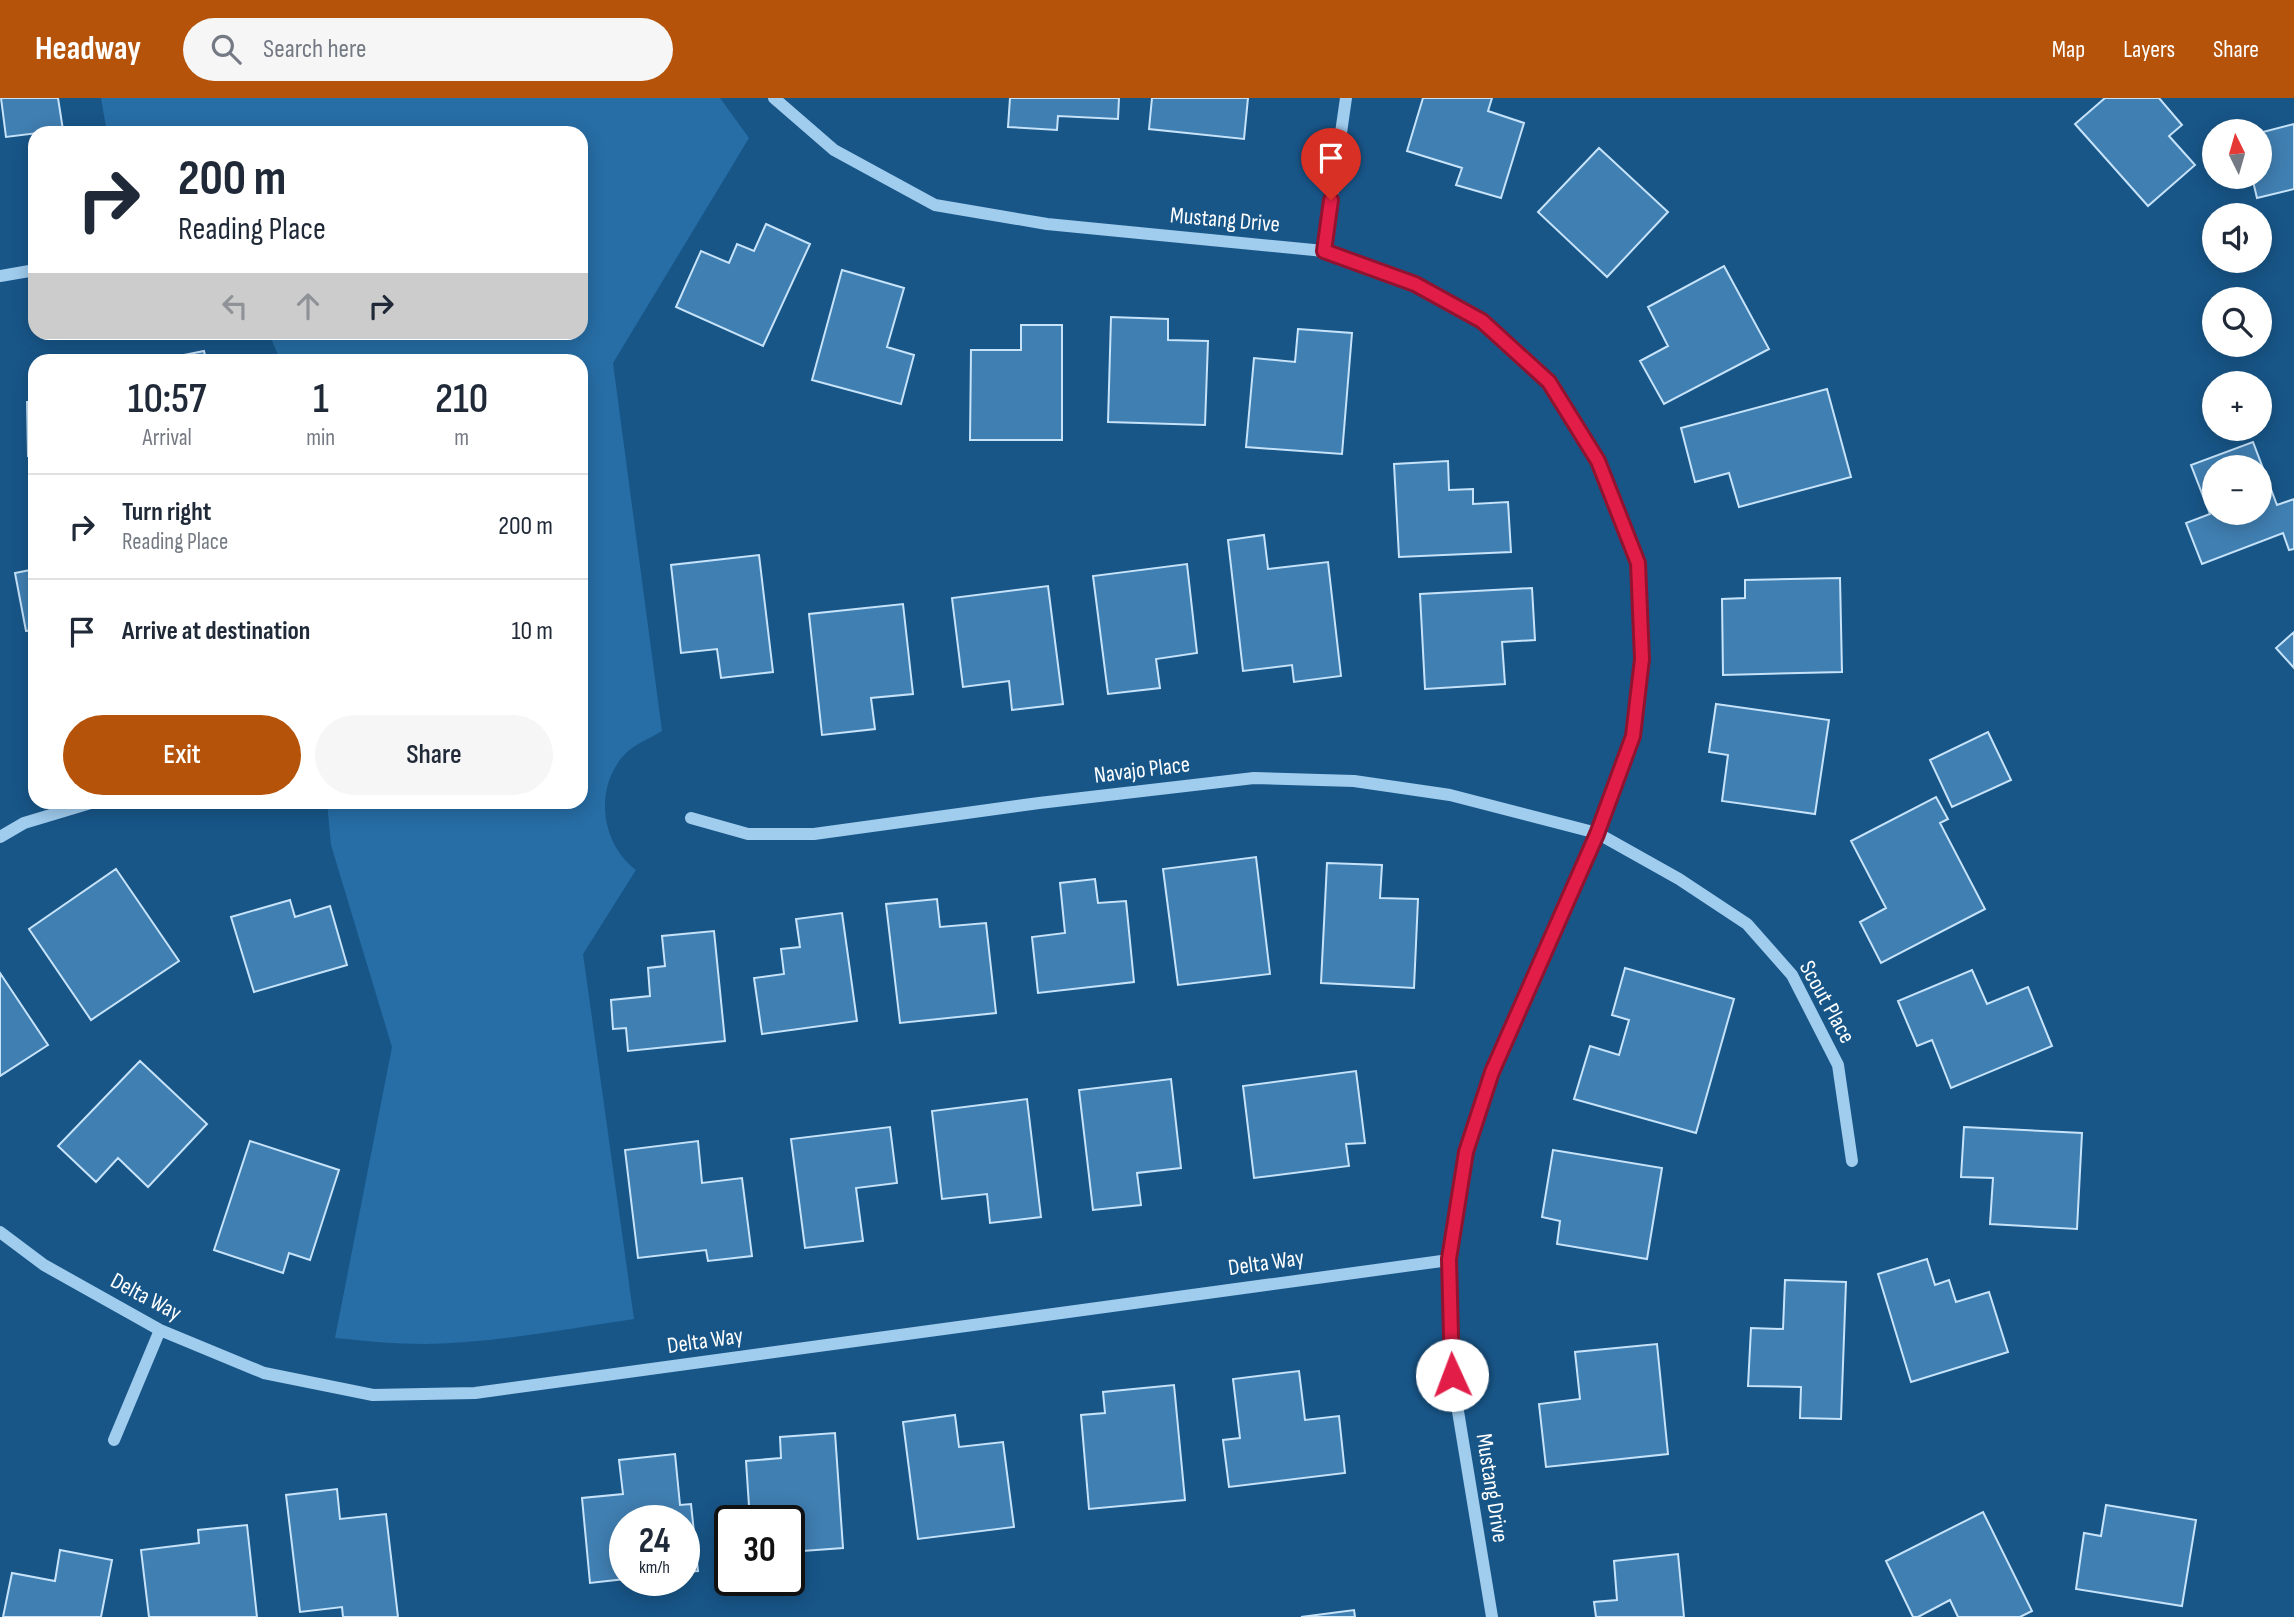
<!DOCTYPE html>
<meta charset="utf-8">
<style>
:root{--surface:#fff;--page:#f6f6f7;--text:#1f2937;--muted:#747a83;--line:#e0e1e3;--accent:#b45309}
body{margin:0;font-family:"Sofia Sans Condensed",sans-serif;background:var(--page);color:var(--text);height:100vh;display:flex;flex-direction:column;font-size:26px;white-space:nowrap}
*{box-sizing:border-box;margin:0}
p{font-size:23px;color:var(--muted)}
.icon{flex:none;width:38px;height:38px;fill:none;stroke:currentColor;stroke-width:2;stroke-linecap:round;stroke-linejoin:round}
.map{position:relative;flex:1;overflow:hidden}
.side{position:absolute;left:28px;top:256px;width:560px;height:455px;display:flex;flex-direction:column;background:var(--surface);border-radius:21px;box-shadow:0 4px 18px #0003}
.side>*{flex:none}
.guide{position:absolute;left:28px;top:28px;width:560px;height:214px;border-radius:21px;box-shadow:0 4px 18px #0003;background:#fff;color:var(--text);overflow:hidden}
.needle{width:46px;rotate:355deg}
.buttons{position:absolute;left:2202px;top:21px;display:grid;gap:14px}
.buttons a{display:grid;place-items:center;width:70px;height:70px;border-radius:50%;background:var(--surface);box-shadow:0 4px 18px #0003;font-size:35px}
.speed{position:absolute;left:609px;top:1407px;display:flex;gap:14px;font-size:35px;font-weight:700;text-align:center}
.speed>*{display:grid;place-content:center;width:91px;height:91px;border-radius:50%;background:var(--surface);box-shadow:0 4px 18px #0003;line-height:1}
.speed small{font-size:18px;font-weight:400}
.speed .limit{border:4px solid #111;border-radius:10px;background:#fff;color:#111}
.pin{position:absolute;display:grid;place-items:center;width:60px;height:60px;color:#fff;margin:-72px -30px;border-radius:50% 50% 50% 0;rotate:-45deg;box-shadow:0 0 7px #0007}
.pin .icon{rotate:45deg}
.me{position:absolute;width:77px;margin:-38px;rotate:358deg;stroke-linejoin:round;filter:drop-shadow(0 0 5px #0008)}
.turn{display:flex;align-items:center;gap:24px;height:147px;padding:0 35px;font-size:32px}
.turn .icon{width:91px;height:91px;stroke-width:2.5}
.turn b{display:block;font-size:49px;line-height:60px}
.lanes{display:flex;align-items:center;height:66px;padding:0 35px;background:#0003;justify-content:center;gap:35px;direction:ltr}
.lanes .off{opacity:.35}
.eta{display:flex;justify-content:space-evenly;align-items:center;height:119px;text-align:center}
.eta b{font-size:42px;font-weight:600;line-height:49px}
.cta{display:flex;gap:14px;margin-top:auto;padding:14px 35px}
.cta a{flex:1;height:80px;border-radius:42px;background:var(--accent);color:#fff;font-size:28px;font-weight:600;line-height:80px;text-align:center}
.cta a+a{background:var(--page);color:var(--text)}
ul{padding:0;list-style:none}
li{display:flex;align-items:center;gap:21px;height:105px;padding:0 35px;border-top:2px solid var(--line)}
li div{flex:1}
li b{display:block;font-size:26px}
li em{font-style:normal}
header{display:flex;align-items:center;gap:42px;box-sizing:border-box;height:98px;padding:0 35px;background:var(--accent);color:#fff}
header strong{font-size:33px}
nav{display:flex;gap:38px;margin-inline-start:auto;font-size:24px}
.search{width:490px;height:63px;background:var(--page);display:flex;align-items:center;gap:18px;box-sizing:border-box;padding:0 24px;border-radius:38px;color:var(--muted);font-size:26px}
.map>svg:first-child{display:block}
</style>
<header>
<strong>Headway</strong>
<div class="search"><svg class="icon" aria-label="search" viewBox="0 0 24 24"><circle cx="10" cy="10" r="6"/><path d="M15 15l6 6"/></svg>Search here</div>
<nav><a>Map</a><a>Layers</a><a>Share</a></nav>
</header>
<div class="map">
<svg width="2294" height="1519" viewBox="0 0 2294 1519">
<rect width="100%" height="100%" fill="#185688"/>
<!-- green -->
<path fill="#276ea6" d="M101 0H720L749 40 613 265 662 633C649 641 636 645 625 656 594 689 600 745 636 772L583 856 634 1221C566 1231 495 1245 426 1246 395 1246 365 1243 335 1240L392 949 331 747 327 704H581V262H280L269 235 581 234V35H107Z"/>
<!-- building -->
<path fill="#407fb2" stroke="#c6e3fa" stroke-width="2" fill-rule="evenodd" d="M1 0H58L63 32 6 39Z
M1010 0H1119L1118 21 1058 18 1057 32 1008 29Z
M1152 0H1248L1244 41 1149 31Z
M1423 0H1492L1488 13 1524 25 1501 100 1456 87 1462 70 1407 53Z
M2105 0H2159L2182 27 2169 38 2195 67 2148 108 2075 26Z
M2294 26V91L2257 100 2252 79H2259V35Z
M1599 50 1668 114 1607 179 1538 114Z
M766 126 810 146 763 248 676 209 701 153 729 165 737 146 754 153Z
M1724 168 1769 251 1664 306 1640 263 1668 248 1648 209Z
M842 172 904 190 887 249 914 257 901 306 812 282Z
M1111 219 1168 221V242L1208 243 1205 327 1108 324Z
M1021 227H1062V342H970L971 252H1021Z
M1298 231 1352 235 1342 356 1246 349 1254 260 1295 264Z
M204 253 206 262H159Z
M1827 291 1851 379 1739 409 1729 375 1695 384 1681 330Z
M27 304H35V358H28Z
M2253 344 2277 407 2294 401V451L2289 452 2283 435 2202 466 2186 425 2210 416 2191 367ZM2214 369H2259V415H2214Z
M1448 363 1449 392 1473 391V406L1508 404 1511 454 1399 459 1394 366Z
M1264 437 1268 471 1328 464 1341 578 1294 584 1292 567 1243 573 1228 442Z
M759 457 773 574 721 580 717 551 681 555 671 467Z
M1187 466 1197 555 1156 561 1160 590 1108 596 1093 478Z
M35 471V532L26 533 15 475Z
M1840 480 1842 574 1723 577 1722 501 1745 500V482Z
M1048 488 1063 606 1012 612 1009 583 963 589 952 500Z
M1532 490 1535 542 1502 544 1505 586 1425 591 1420 496Z
M903 506 913 596 871 600 875 631 822 637 809 516Z
M2294 534V570L2276 550Z
M1716 606 1829 622 1815 716 1722 703 1728 657 1709 654Z
M1988 634 2011 682 1952 709 1930 662Z
M1936 699 1948 721 1940 725 1985 811 1881 865 1860 824 1886 810 1851 743Z
M1256 759 1270 876 1178 887 1163 771Z
M1327 765 1382 767 1380 800 1418 801 1414 890 1321 885Z
M116 771 179 863 91 922 29 831Z
M1095 781 1098 805 1126 803 1134 884 1038 895 1032 839 1065 835 1060 785Z
M937 801 940 829 986 825 996 915 900 925 886 806Z
M290 802 295 819 330 808 347 867 254 894 231 819Z
M842 815 857 923 762 936 754 880 784 876 781 851 800 849 796 821Z
M714 833 725 943 628 953 626 930 613 931 611 902 650 898 648 870 665 868 662 838Z
M1625 870 1734 901 1696 1035 1574 1001 1590 948 1619 957 1629 922 1612 917Z
M1972 872 1987 906 2028 889 2052 948 1951 990 1932 942 1917 948 1898 903Z
M0 875 48 947 0 978Z
M140 963 207 1026 148 1089 118 1060 96 1084 58 1048Z
M1356 973 1365 1045 1346 1046 1349 1068 1254 1080 1243 988Z
M1171 981 1181 1070 1137 1075 1141 1107 1093 1112 1079 992Z
M1027 1001 1041 1119 990 1125 987 1096 942 1101 932 1013Z
M890 1029 897 1085 856 1090 863 1143 805 1150 791 1041Z
M1964 1029 2082 1035 2077 1131 1990 1126 1993 1080 1961 1079Z
M250 1043 339 1072 310 1162 289 1155 283 1175 214 1152Z
M698 1043 702 1085 742 1080 752 1158 708 1163 706 1152 638 1160 625 1052Z
M1553 1052 1662 1070 1647 1161 1557 1146 1560 1123 1542 1119Z
M1927 1161 1935 1187 1949 1182 1956 1204 1989 1194 2008 1254 1911 1284 1878 1176Z
M1785 1182 1846 1184 1841 1321 1800 1320 1801 1289 1748 1288 1751 1230 1783 1231Z
M1657 1246 1668 1356 1546 1369 1539 1306 1580 1301 1575 1254Z
M1299 1273 1305 1322 1339 1318 1345 1375 1229 1389 1223 1342 1240 1340 1233 1281Z
M1174 1287 1185 1402 1089 1411 1081 1317 1105 1315 1103 1294Z
M955 1317 959 1349 1003 1344 1014 1429 918 1441 903 1324Z
M835 1335 843 1450 789 1454V1423H750L746 1363 781 1360 780 1339Z
M675 1356 680 1407 691 1406 698 1473 684 1474V1423H625V1481L590 1485 582 1400 623 1396 619 1362Z
M337 1391 340 1421 386 1416 398 1519H343L342 1509 300 1514 286 1397Z
M2106 1407 2196 1422 2182 1508 2076 1491 2084 1435 2101 1438Z
M1983 1414 2032 1513 2020 1519H1958L1950 1502 1918 1519H1913L1886 1463Z
M247 1427 257 1519H149L141 1452 199 1445 198 1432Z
M60 1452 112 1462 101 1519H3L12 1475 55 1483Z
M1678 1456 1684 1519H1596L1594 1504 1617 1502 1614 1463Z
M1354 1512 1355 1519H1301Z"/>
<g fill="none" stroke-linecap="round" stroke-linejoin="round">
<!-- minor -->
<path stroke="#a0ccee" stroke-width="12" d="M774 0 834 52 935 107 1047 126 1324 153 1415 186 1482 223 1549 284 1598 363 1638 465 1642 561 1633 638 1597 735 1492 974 1466 1054 1449 1162 1452 1277 1492 1519
M1324 153 1346 0
M0 178 35 172
M691 720 748 736H814L1039 705 1254 680 1354 683 1450 697 1597 735 1679 781 1747 826 1792 877 1838 967 1852 1063
M0 739 24 725 94 704
M0 1134 44 1167 160 1232 264 1275 373 1297 475 1295 1449 1162
M114 1342 160 1232"/>
</g>
<g fill="none" stroke-linecap="round" stroke-linejoin="round">
<!-- route casing -->
<g stroke="#92132f" stroke-width="18">
<path id="route" d="M1331 102 1324 153 1415 186 1482 223 1549 284 1598 363 1638 465 1642 561 1633 638 1597 736 1492 974 1466 1054 1449 1161 1452 1277"/>
</g>
<!-- route -->
<use href="#route" stroke="#e11d48" stroke-width="12"/>
</g>
<g text-anchor="middle" dominant-baseline="central" stroke-width="6" stroke-linejoin="round" paint-order="stroke">
<!-- street labels -->
<g font-size="23" fill="#fff" stroke="#185688">
<text transform="translate(1225 122) rotate(5)">Mustang Drive</text>
<text transform="translate(1142 672) rotate(-7)">Navajo Place</text>
<text transform="translate(1827 904) rotate(61)">Scout Place</text>
<text transform="translate(1266 1165) rotate(-8)">Delta Way</text>
<text transform="translate(146 1199) rotate(28)">Delta Way</text>
<text transform="translate(705 1243) rotate(-8)">Delta Way</text>
<text transform="translate(1492 1390) rotate(81)">Mustang Drive</text>
</g>
</g>
</svg>
<div class="buttons">
<a><svg class="needle" viewBox="-14 -14 28 28"><path d="M0-13l5 13h-10z" fill="#e53935"/><path d="M0 13l5-13h-10z" fill="#747a83"/></svg></a>
<a><svg class="icon" aria-label="sound" viewBox="0 0 24 24"><path d="M4 9h4l5-4v14l-5-4H4zM17 9q2 3 0 6"/></svg></a>
<a><svg class="icon" aria-label="search" viewBox="0 0 24 24"><circle cx="10" cy="10" r="6"/><path d="M15 15l6 6"/></svg></a>
<a>+</a>
<a>−</a>
</div>
<div class="speed"><div>24<small>km/h</small></div><div class="limit">30</div></div>
<div class="pin" style="left:1331px;top:102px;background:#d93025"><svg class="icon" aria-label="arrive" viewBox="0 0 24 24"><path d="M6 21V4h12l-3 4 3 4H6"/></svg></div>
<svg class="me" style="left:1452px;top:1277px" viewBox="-20 -20 40 40"><circle r="19" fill="#fff"/><path d="M0-13L10 11 0 6-10 11z" fill="#e11d48"/></svg>
<div class="guide">
<div class="turn"><svg class="icon" aria-label="right" viewBox="0 0 24 24"><path d="M7 20v-9h11M14 6l5 5-5 5"/></svg><div><b>200 m</b>Reading Place</div></div>
<div class="lanes"><svg class="icon off" aria-label="left" viewBox="0 0 24 24"><path d="M17 20v-9H6M10 6l-5 5 5 5"/></svg><svg class="icon off" aria-label="ahead" viewBox="0 0 24 24"><path d="M12 20V5M6 11l6-6 6 6"/></svg><svg class="icon" aria-label="right" viewBox="0 0 24 24"><path d="M7 20v-9h11M14 6l5 5-5 5"/></svg></div>
</div>
<section class="side">
<div class="eta">
<div><b>10:57</b><p>Arrival</p></div>
<div><b>1</b><p>min</p></div>
<div><b>210</b><p>m</p></div>
</div>
<ul>
<li><svg class="icon" aria-label="right" viewBox="0 0 24 24"><path d="M7 20v-9h11M14 6l5 5-5 5"/></svg><div><b>Turn right</b><p>Reading Place</p></div><em>200 m</em></li>
<li><svg class="icon" aria-label="arrive" viewBox="0 0 24 24"><path d="M6 21V4h12l-3 4 3 4H6"/></svg><div><b>Arrive at destination</b></div><em>10 m</em></li>
</ul>
<div class="cta"><a>Exit</a><a>Share</a></div>
</section>
</div>
